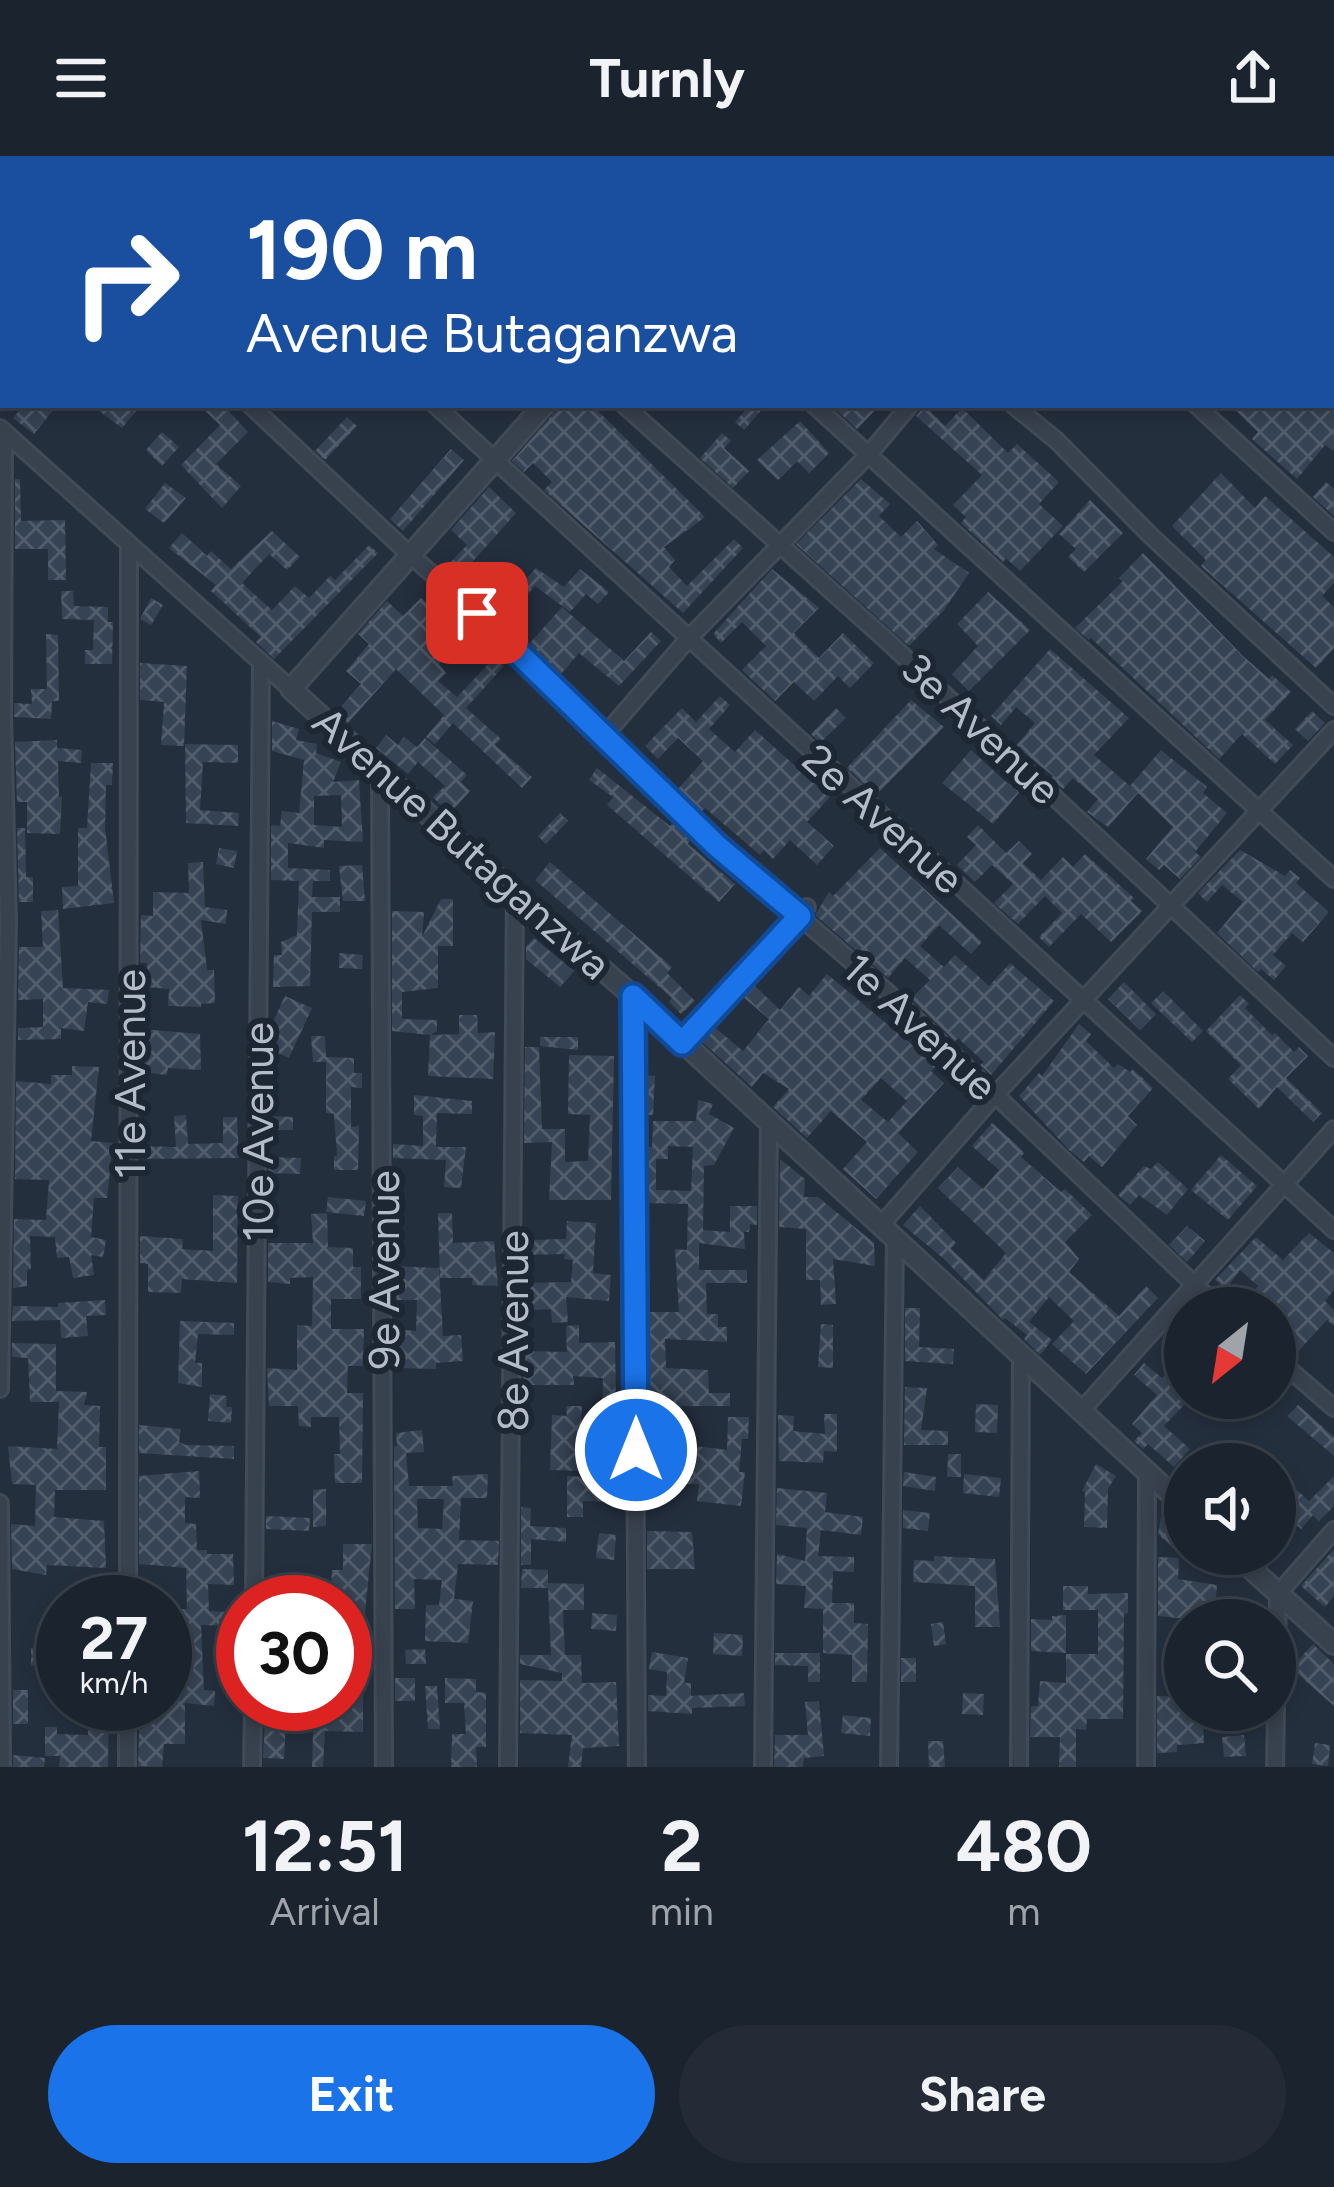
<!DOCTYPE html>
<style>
:root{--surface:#1b232e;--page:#242b36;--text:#f1f3f6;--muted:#a0a4aa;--line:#39404a;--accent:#1a73e8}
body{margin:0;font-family:Figtree,sans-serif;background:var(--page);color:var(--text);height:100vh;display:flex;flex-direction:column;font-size:45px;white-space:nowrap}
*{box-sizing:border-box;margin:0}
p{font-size:39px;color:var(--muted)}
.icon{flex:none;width:66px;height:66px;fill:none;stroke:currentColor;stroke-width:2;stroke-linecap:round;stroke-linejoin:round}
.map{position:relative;height:1611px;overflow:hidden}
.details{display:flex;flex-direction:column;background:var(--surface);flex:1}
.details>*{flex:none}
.hud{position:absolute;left:0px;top:0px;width:1335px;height:252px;box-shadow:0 6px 18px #0003,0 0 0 3px var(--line);background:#1a4fa0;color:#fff;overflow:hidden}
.needle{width:78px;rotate:210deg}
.tools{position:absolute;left:1164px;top:1131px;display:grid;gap:24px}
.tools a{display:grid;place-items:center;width:132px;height:132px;border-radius:50%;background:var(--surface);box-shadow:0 6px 18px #0003,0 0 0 3px var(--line);font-size:60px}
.speed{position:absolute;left:36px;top:1419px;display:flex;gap:24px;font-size:60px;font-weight:700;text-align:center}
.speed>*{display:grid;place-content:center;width:156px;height:156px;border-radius:50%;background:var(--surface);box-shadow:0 6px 18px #0003,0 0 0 3px var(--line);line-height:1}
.speed small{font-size:30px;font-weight:400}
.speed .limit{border:18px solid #d22;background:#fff;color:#111}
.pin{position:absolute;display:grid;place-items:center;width:102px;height:102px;color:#fff;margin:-51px;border-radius:24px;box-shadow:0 6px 18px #0006}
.me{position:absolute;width:132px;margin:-66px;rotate:0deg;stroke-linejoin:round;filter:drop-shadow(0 0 9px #0008)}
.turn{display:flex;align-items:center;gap:42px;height:252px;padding:0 48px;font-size:54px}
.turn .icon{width:156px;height:156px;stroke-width:2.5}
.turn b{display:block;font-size:84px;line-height:102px}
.eta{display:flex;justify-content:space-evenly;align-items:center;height:204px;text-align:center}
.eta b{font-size:72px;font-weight:700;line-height:84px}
.action{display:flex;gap:24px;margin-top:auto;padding:24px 48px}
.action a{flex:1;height:138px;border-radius:72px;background:var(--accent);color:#fff;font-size:48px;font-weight:700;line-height:138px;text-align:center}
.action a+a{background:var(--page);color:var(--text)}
header{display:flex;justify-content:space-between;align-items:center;height:156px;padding:0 48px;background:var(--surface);font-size:54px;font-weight:700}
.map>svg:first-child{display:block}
</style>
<header><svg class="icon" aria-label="menu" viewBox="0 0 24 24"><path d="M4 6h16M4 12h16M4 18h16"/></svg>Turnly<svg class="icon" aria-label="share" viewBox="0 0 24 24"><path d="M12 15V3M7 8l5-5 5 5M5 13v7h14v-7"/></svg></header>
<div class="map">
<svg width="1334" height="1611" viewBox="0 0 1334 1611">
<defs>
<pattern id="building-cross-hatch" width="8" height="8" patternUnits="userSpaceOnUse" patternTransform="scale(3)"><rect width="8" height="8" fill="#364354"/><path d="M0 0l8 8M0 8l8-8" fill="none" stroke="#515c6b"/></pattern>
</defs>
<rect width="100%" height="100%" fill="#242f3e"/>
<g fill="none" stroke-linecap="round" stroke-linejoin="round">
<!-- stream -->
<path stroke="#17263c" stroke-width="4.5" d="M711 671 765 722"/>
</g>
<!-- building -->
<path fill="url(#building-cross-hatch)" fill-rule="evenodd" d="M24 249H57L34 278 13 262Z
M91 249H141L122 272Z
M199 249H223L248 276 216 308 241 330 222 352 181 309 220 269Z
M561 249H592L705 361 664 391 675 404 669 411 687 430 734 383 743 392 683 457 544 334 552 326 533 307 524 316 512 305Z
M750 249H766L744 274 735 266Z
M831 249H880L857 273Z
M1230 249H1334V295L1325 289 1297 323 1252 283 1258 276Z
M925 250 945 270 962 252 1008 297 1017 288 1059 326 1039 348 1063 370 1020 415 1006 402 1003 406 961 367 966 361 953 349 982 319 916 260Z
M347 261 357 270 325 304 315 295Z
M800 265 829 297 809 317 797 305 778 324 757 304Z
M162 276 179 291 162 310 146 294Z
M722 277 731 285 724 292 749 315 733 332 700 302Z
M451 293 464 304 403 375 390 363Z
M1221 317 1255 352 1265 340 1334 401V427L1322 440 1334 451V492L1316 512 1201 410 1206 404 1172 370Z
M15 323H20L21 365 65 364 66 424H48V393H15Z
M861 323 890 348 879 360 901 381 917 365 938 389 934 393 969 417 944 454 909 490 796 388Z
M1326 326 1334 333V360L1313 341Z
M165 327 186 342 164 367 145 353Z
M489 331 516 357 456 424 444 413 467 389 451 374Z
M1090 344 1123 377 1084 416 1068 401 1076 393 1059 378Z
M272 375 300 401 287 414 269 398 242 427 272 454 295 430 309 442 330 420 335 424 369 389 378 397 274 503 256 486 261 481 211 435 216 429 169 392 182 377 207 400 211 395 231 413Z
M1143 397 1243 500 1269 523 1272 519 1291 536 1265 564 1293 589 1275 608 1242 578 1219 603 1091 482 1089 484 1075 472 1123 425 1119 422Z
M536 412 564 431 580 413 609 436 598 448 586 438 570 456 535 430 504 465 492 455 522 418 527 422Z
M772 413 819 452 794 477 819 502 843 477 874 507 850 532 838 520 814 545 794 526 775 545 742 514 766 490 742 466 721 487 713 478Z
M61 435H73L74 450 108 451V466H113L112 508H85V494H93L94 464 62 463Z
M988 436 1030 474 969 535 952 518 978 490 957 468Z
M151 442 163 449 151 469 140 463Z
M421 442 466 480 439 508 446 517 438 525 457 541 495 501 504 510 466 552 501 583 495 589 532 621 522 632 453 567 435 588 426 581 444 559 396 513 348 567 336 556 361 528 346 515 369 488 358 478 387 445 403 460Z
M562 451 624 505 651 476 661 485 619 530 579 497 560 519 529 488Z
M46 478 58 479 59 545H52L51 563 14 561V547L32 548 31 533H47Z
M1050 493 1129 562 1094 599 1130 630 1161 594 1207 631 1203 637 1227 657 1195 696 1201 701 1180 723 1164 709 1159 714 1146 703 1173 671 1138 637 1108 671 1087 656 1098 643 1073 622 1063 633 1051 623 1053 620 1016 590 1035 567 1016 551 1001 569 991 560Z
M140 507 187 510 184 590 161 589 164 546 140 544Z
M720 540 730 549 709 573 735 596 755 574 830 641 807 666 834 690 817 709 790 684 773 703 764 694 760 699 705 652 702 655 691 646 678 633 703 605 678 582 658 603 645 590 682 552 696 566Z
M911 544 944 571 876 639 847 612Z
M836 552 846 562 820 587 811 578Z
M1312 555 1325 567 1308 585 1295 573Z
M272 565 299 573 296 584 317 588 316 597 341 606 333 626 359 624 363 686 324 684V692L288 687V712L330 714V725H313L312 741H340V756H312L310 830 273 831 274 799H282L281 786 297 779 299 725 271 724V669L280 670 282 655 299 657 304 604 272 595ZM341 639 342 671 314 669V640Z
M386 579 398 589 404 581 417 591 425 582 467 619 461 626 470 635 449 658 433 641 445 630 418 606 408 618 376 592Z
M57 584V592L82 594 81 607 58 605 59 641H62L60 678 27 677V646H17L15 586Z
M185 588 238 589V607L203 606 200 654 239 657 238 670 186 667Z
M971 594 1006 626 1021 634 993 668 942 627Z
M91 607H113L112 629H106L105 672 114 747 63 753 62 731 78 730V672H87Z
M597 612 670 670 673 667 691 682 688 688 735 728 719 746 607 649 613 641 589 624Z
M560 657 568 665 546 688 538 680Z
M978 669 1006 697 1019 685 1032 698 1023 707 1041 724 1063 701 1073 711 1085 698 1134 742 1131 745 1142 755 1111 786 1081 758 1049 791 1039 781 1062 757 1045 740 1018 768 994 747 1013 728 992 709 975 726 957 709 976 689 967 681Z
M17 672H25L26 721H33V746H19Z
M219 692 237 695 234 712 216 708Z
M880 692 982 786 971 798 939 769 920 790 944 811 955 799 989 830 1010 807 1054 845 991 919 980 909 984 906 958 882 955 885 911 843 930 824 905 802 888 822 815 759 829 736 833 740Z
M1240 694 1285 720 1290 714 1300 722 1296 727 1329 756 1303 786 1292 777 1273 799 1286 810 1274 824 1261 813 1258 816 1217 777 1243 746 1222 729 1207 746 1198 737Z
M203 706 205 751 227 754 226 768 201 764 207 814H214L215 847 201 848V851L168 850 169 833 145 831 147 807H140L141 759 153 760V736L189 737 188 707Z
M550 706 672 811 667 817 695 845 681 858 669 846 672 842 535 724Z
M362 709 365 745H343L339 710Z
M441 743H453V790H438V832L402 836V863L437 864V875L431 879 459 878V859H477L478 877 495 876 493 923 428 920 430 879 392 875V755L424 756 422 781Z
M58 754 63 832 109 834 107 848 88 846 84 875 61 872V883L18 884V872L43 871V843L18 844 19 791H43L41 755Z
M534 782 574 815 560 831 526 803V791Z
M339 797 363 799 362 813 339 812Z
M827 818 923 898 935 911 931 915 944 927 898 977 918 996 876 1043 843 1013 867 986 831 955 807 982 773 951 789 933 763 917 752 931 700 884 713 870 743 895 769 863 742 840 753 828 780 854 799 831 809 840ZM881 922 907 945 888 966 861 944Z
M1124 826 1156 858 1140 874 1108 843Z
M1163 835 1203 875 1192 886 1151 847Z
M1240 839 1249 848 1245 852 1272 879 1275 877 1294 896 1299 891 1308 900 1286 922 1322 957 1313 966 1277 931 1259 953 1228 923 1241 909 1206 875Z
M285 840 312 852 289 902 269 893 270 872Z
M1079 868 1091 878 1086 885 1114 912 1118 908 1130 916 1133 913 1153 932 1128 960 1137 969 1102 1011 1089 1000 1084 1006 1069 994 1019 940 1039 917 1042 920Z
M140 873 200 878 201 914 168 912 167 919 141 916Z
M311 880H325L326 901 354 902V917H362V932L351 931V971L359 970 358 1014H334V1000H337L334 958 326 957V906H313Z
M540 881H578V894L540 890Z
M525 891H539L542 973H565V1006L588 1005 590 959 568 958 569 899 614 900 611 1044H549L552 986 524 987Z
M72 910 99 911 91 985 113 987 107 1042H94L91 1081 106 1084 103 1101 91 1099 94 1119 73 1122 69 1101 57 1102 55 1081 30 1080 31 1113 27 1114V1130L13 1132 14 1063 46 1064 49 1024 15 1023 16 925 51 928V919H72Z
M645 919 655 920 653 959H645Z
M414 939 472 945V958L437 957 436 991H466L461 1032 444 1031 446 1004 393 1002V988L423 990V960L414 959Z
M698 944 713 948 709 958 734 972 714 1009 704 1010 703 1074 730 1076V1050H757V1069L750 1068 749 1076H744L745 1093 699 1087V1114H747V1127H706L707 1158H718V1171H727V1186L665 1183 666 1212 708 1214 709 1237H730V1250H682V1264L647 1265 646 1156H679L675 1093 687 1094 688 1048 645 1047V991H652L653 965H696ZM668 990 693 991 691 1035 656 1034V1003H668Z
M186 959 188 988 223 987V961H237L239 1002 140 1003V990L176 991 174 960Z
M269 960 293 961V974H269Z
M992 967 1017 989 1024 997 1021 1001 1061 1036 1065 1033 1092 1059 1065 1086 1079 1103 1069 1116 1119 1160 1146 1130 1158 1142 1086 1218 1052 1188 1074 1165 1049 1141 1029 1166 1052 1184 1040 1199 1024 1183 1027 1179 1005 1162 1003 1164 944 1103 903 1069 920 1050 956 1087 951 1093 984 1124 1006 1097 938 1032 958 1011 983 1033 999 1014 972 990Z
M1221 999 1257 1030 1228 1064 1191 1034Z
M269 1001 301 1002 300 1018 268 1017Z
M780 1003 805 1023 804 1041H818L874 1087 875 1110 833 1103 836 1148 821 1149 820 1124H806V1073L779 1071Z
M1158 1006 1188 1033 1167 1059 1139 1039 1130 1049 1118 1039 1144 1010 1151 1013Z
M213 1039 238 1040 237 1127 182 1123 181 1137 148 1136V1108L140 1107V1080L183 1083 182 1093 213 1095Z
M328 1041 366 1045 364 1060 326 1056Z
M327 1057 328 1091 353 1092V1111H361V1143H331V1173H364L363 1210H348L347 1237H363L362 1327H335L334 1298H340L339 1261H311V1271L299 1270 298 1250H269L267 1212 297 1214V1169L312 1170 313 1121 290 1122V1128L268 1126V1087H313L311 1058Z
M438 1057H452L453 1087 494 1085 498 1130 472 1129 473 1122H440Z
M567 1065 596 1067 593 1117 611 1119 609 1145 566 1141 568 1166 552 1167 551 1153 523 1155V1127L571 1126 573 1104 564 1103 565 1098 530 1099 529 1084 566 1083Z
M1187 1070 1205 1085 1187 1106 1169 1089Z
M1309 1077 1334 1097V1134L1325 1145 1334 1154V1170L1327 1164 1293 1201 1275 1187V1152H1250L1244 1147 1258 1130 1240 1114 1226 1133 1215 1124 1256 1081 1283 1104Z
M393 1110 439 1112 443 1180 461 1179 463 1205 436 1207V1213L394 1212 393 1173 416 1175 417 1144H393Z
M105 1144 106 1159 86 1160 88 1180 61 1182 60 1164 12 1165 13 1150 58 1151V1147Z
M905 1152H920L919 1191 954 1193 953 1208 905 1205Z
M180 1165 234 1167V1179L198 1178 195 1207H202V1231L178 1227Z
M821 1168 833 1169V1212L818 1211Z
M579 1169V1187L615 1186 616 1251 602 1250 603 1222 573 1220 574 1229H522L523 1195 567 1196 566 1170Z
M12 1187 56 1188V1235L87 1236 84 1249 100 1250 99 1291H106V1334H55L54 1361 104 1365 106 1412 47 1409 46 1419 12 1413 11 1368 35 1370 36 1329 12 1328 8 1290 57 1293 59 1246H30L28 1202 12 1201Z
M1185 1196V1248L1164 1270 1190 1293 1174 1311 1148 1288 1143 1293 1134 1285 1142 1277 1132 1268 1157 1239 1134 1219 1144 1207 1162 1222Z
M905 1231 927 1232 921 1274 948 1275V1289H904Z
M210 1238 227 1240 226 1251H232L231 1267 208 1265Z
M1197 1242H1237L1220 1262Z
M976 1248 998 1249 997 1277 975 1276Z
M1298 1249 1334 1281V1300L1287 1260Z
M566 1250H582L579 1315 550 1314 552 1259 567 1260Z
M824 1258H837V1296L824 1295 823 1307 779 1305 778 1259 794 1260 793 1275 825 1278Z
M728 1261H749L748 1283H742L739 1316H745L741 1350 697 1345 699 1328H647V1291L695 1290 727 1294Z
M139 1269 181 1273 179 1286 186 1289 234 1290V1303L139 1297Z
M422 1274 424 1296 406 1297 409 1330H453L452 1320 488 1318 487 1342H461L459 1384 499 1385 498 1409 458 1408 454 1443 473 1445 468 1487 425 1485 426 1449H439L442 1424 414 1423 415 1453H395L394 1290H397L396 1277ZM417 1343H444L442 1373 418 1372Z
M948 1298H961V1321H947Z
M1096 1308 1116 1320 1108 1333 1107 1372 1084 1371 1085 1336 1082 1335Z
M1275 1314 1309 1345 1334 1320V1350L1319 1365 1313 1359 1301 1373 1275 1350Z
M199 1315 200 1342 185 1341V1367L196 1368 197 1394H207V1398H233L234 1429 208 1428 209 1455 232 1456V1470L201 1469 204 1534 215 1535 214 1550 185 1547V1588H164L162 1611 138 1610 140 1548H165V1534L170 1535 169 1489 165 1490V1477H170L169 1453H187L186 1412 139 1408V1320Z
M904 1316 936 1321 935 1335 903 1330Z
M964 1318 1001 1322 999 1341 963 1337Z
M567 1320 614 1322 617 1346 583 1345V1361H567Z
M777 1332 827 1337 825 1356 863 1361 861 1379 821 1374 818 1400 854 1401V1416L833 1415 832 1447H854V1467L868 1468 867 1526H852V1499L823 1497V1453L804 1452 806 1430 776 1428 777 1398 805 1405 807 1372 776 1369Z
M326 1333V1370L313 1371V1334Z
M521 1351 531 1352 530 1370 566 1372V1386L531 1383V1409H521Z
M903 1354 930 1357 928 1375 903 1372Z
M266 1360 310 1362 309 1375 266 1373Z
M1161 1361 1185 1384 1176 1395 1158 1378Z
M647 1375 692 1376 695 1413H647Z
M599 1377 616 1379 614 1404 596 1402Z
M343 1388H372L364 1466H345V1445H330L332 1414H343Z
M1334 1393V1440L1325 1451 1301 1430Z
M934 1400 995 1403 1000 1471H975V1430L913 1426 914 1404 934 1405Z
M1158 1401 1179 1402 1178 1423 1217 1429 1216 1442 1250 1444 1249 1462 1188 1457V1463L1158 1460Z
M522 1413 548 1414V1427L584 1428V1454H563L565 1499H581L582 1527 616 1526 619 1590 583 1592 581 1611H568L572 1579 520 1577V1524L562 1525V1517L520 1508V1499H551L548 1432H521Z
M1063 1430H1088V1438L1128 1437V1457L1124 1458 1123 1563H1087L1086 1574 1076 1573V1611H1059L1060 1581H1030L1031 1550H1038L1040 1525 1066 1527V1498H1098V1454H1063Z
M592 1457 617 1459 616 1475 591 1473Z
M1066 1459V1497L1031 1495V1463L1052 1464V1460Z
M943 1466 946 1488 934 1490 931 1468Z
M714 1477 743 1479 742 1500 713 1498Z
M1313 1488 1334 1508V1550L1291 1512Z
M50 1491V1509L31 1510V1492Z
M425 1493 426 1508H406L405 1494Z
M652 1496 688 1502 684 1527H691V1540L744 1537 745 1550 692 1552V1558L648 1555V1539L666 1540 667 1516 649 1513Z
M775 1497H820V1526H808V1510L775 1509Z
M901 1502H916V1526H901Z
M395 1522H415V1545H395Z
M445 1522 476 1523V1536L486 1537V1591H476L477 1611H451L452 1578H466L464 1547H445Z
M425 1530H437L440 1573H428Z
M13 1534H28V1568H13Z
M345 1536 363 1537V1576L325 1575 323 1611H312L313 1575H303L302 1548H345Z
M963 1537 984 1538 983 1559 962 1558Z
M1157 1540 1185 1541V1554H1196V1564L1203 1563 1204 1587 1177 1589V1596L1157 1597Z
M819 1545 824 1600 804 1602 803 1611H774L775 1579H808L805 1546Z
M89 1548H109L108 1611H59L60 1600H45V1571H57V1578L88 1579Z
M843 1559 871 1562 870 1580 841 1577Z
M265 1564 286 1565 284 1603 263 1602Z
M1244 1579 1246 1600 1224 1601 1222 1581Z
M928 1585H943L945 1611H929Z
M1315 1587 1330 1589 1328 1610 1312 1608Z
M13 1599 45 1602 44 1611H13Z"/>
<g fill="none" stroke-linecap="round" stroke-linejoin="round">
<!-- minor casing -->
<g stroke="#414a57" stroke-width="20">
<path id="minor" d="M165 0 168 3
M351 0 354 3
M541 0 544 3
M729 0 732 3
M922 0 925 3
M1112 0 1116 3
M1311 0 1314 3
M1332 19 1334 21
M0 25 3 28
M1332 201 1334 202
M250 249 410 399 511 486 717 690 885 834 1219 1152
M435 249 1334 1074
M624 249 885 483 1334 902
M814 249 1334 723
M1013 249 1056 284 1151 380 1334 550
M1196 249 1334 376
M0 272 291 533
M604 580 688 483 869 298 910 249
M380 617 384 1611
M633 840 637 1611
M682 887 807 751
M882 1068 997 937 1334 574
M1275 1201 1334 1252
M0 1233 8 765 3 560 4 275
M1081 1255 1334 973
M0 1347 2 1611
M128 1446 129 390
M254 1446 261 506
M127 1611V1548
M252 1611 253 1548
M508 1611 515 738
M763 1611 769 965
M889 1611 895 1081
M1019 1611 1021 1200
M1146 1611 1147 1315
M1275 1611 1278 1438 1334 1374"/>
</g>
<!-- tertiary casing -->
<g stroke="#414a57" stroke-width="24">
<path id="tertiary" d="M765 3 768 0
M544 249 291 533 515 738 633 840 1185 1351
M1235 1398 1334 1488"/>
</g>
<!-- minor -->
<use href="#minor" stroke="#38414e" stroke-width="14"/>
<!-- tertiary -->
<use href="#tertiary" stroke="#38414e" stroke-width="18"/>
</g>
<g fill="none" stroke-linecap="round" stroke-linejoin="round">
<!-- route casing -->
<g stroke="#114b97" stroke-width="30">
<path id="route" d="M477 457 717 690 800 760 682 887 633 840 636 1294"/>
</g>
<!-- route -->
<use href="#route" stroke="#1a73e8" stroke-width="21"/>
</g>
<g text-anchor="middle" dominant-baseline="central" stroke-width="12" stroke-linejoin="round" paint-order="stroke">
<!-- street labels -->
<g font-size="42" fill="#b4bcc9" stroke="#1d2633">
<text transform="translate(981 573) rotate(43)">3e Avenue</text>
<text transform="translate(883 663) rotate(42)">2e Avenue</text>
<text transform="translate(462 687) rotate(42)">Avenue Butaganzwa</text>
<text transform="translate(920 871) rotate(43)">1e Avenue</text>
<text transform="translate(130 918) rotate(-90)">11e Avenue</text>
<text transform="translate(258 976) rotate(-90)">10e Avenue</text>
<text transform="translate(384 1114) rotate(-90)">9e Avenue</text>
<text transform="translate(513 1175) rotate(-90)">8e Avenue</text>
</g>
</g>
</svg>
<div class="tools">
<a><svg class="needle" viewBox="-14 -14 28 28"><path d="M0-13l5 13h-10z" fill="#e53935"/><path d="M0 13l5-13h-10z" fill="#a0a4aa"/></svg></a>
<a><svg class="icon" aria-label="sound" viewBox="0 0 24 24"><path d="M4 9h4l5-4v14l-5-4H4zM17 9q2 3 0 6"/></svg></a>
<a><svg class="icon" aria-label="search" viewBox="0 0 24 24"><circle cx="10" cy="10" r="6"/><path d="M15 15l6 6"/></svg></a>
</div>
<div class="speed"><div>27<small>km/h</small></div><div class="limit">30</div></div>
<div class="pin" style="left:477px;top:457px;background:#d93025"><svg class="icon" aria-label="arrive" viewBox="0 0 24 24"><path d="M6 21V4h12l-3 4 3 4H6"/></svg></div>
<svg class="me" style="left:636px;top:1294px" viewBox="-20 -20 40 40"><circle r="17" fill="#1a73e8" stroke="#fff" stroke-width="3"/><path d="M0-11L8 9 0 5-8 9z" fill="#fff"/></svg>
<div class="hud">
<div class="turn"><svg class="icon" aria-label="right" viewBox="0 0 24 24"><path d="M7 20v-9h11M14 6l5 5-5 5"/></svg><div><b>190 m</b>Avenue Butaganzwa</div></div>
</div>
</div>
<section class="details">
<div class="eta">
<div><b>12:51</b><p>Arrival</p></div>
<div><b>2</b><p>min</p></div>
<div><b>480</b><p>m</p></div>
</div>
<div class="action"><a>Exit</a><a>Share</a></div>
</section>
